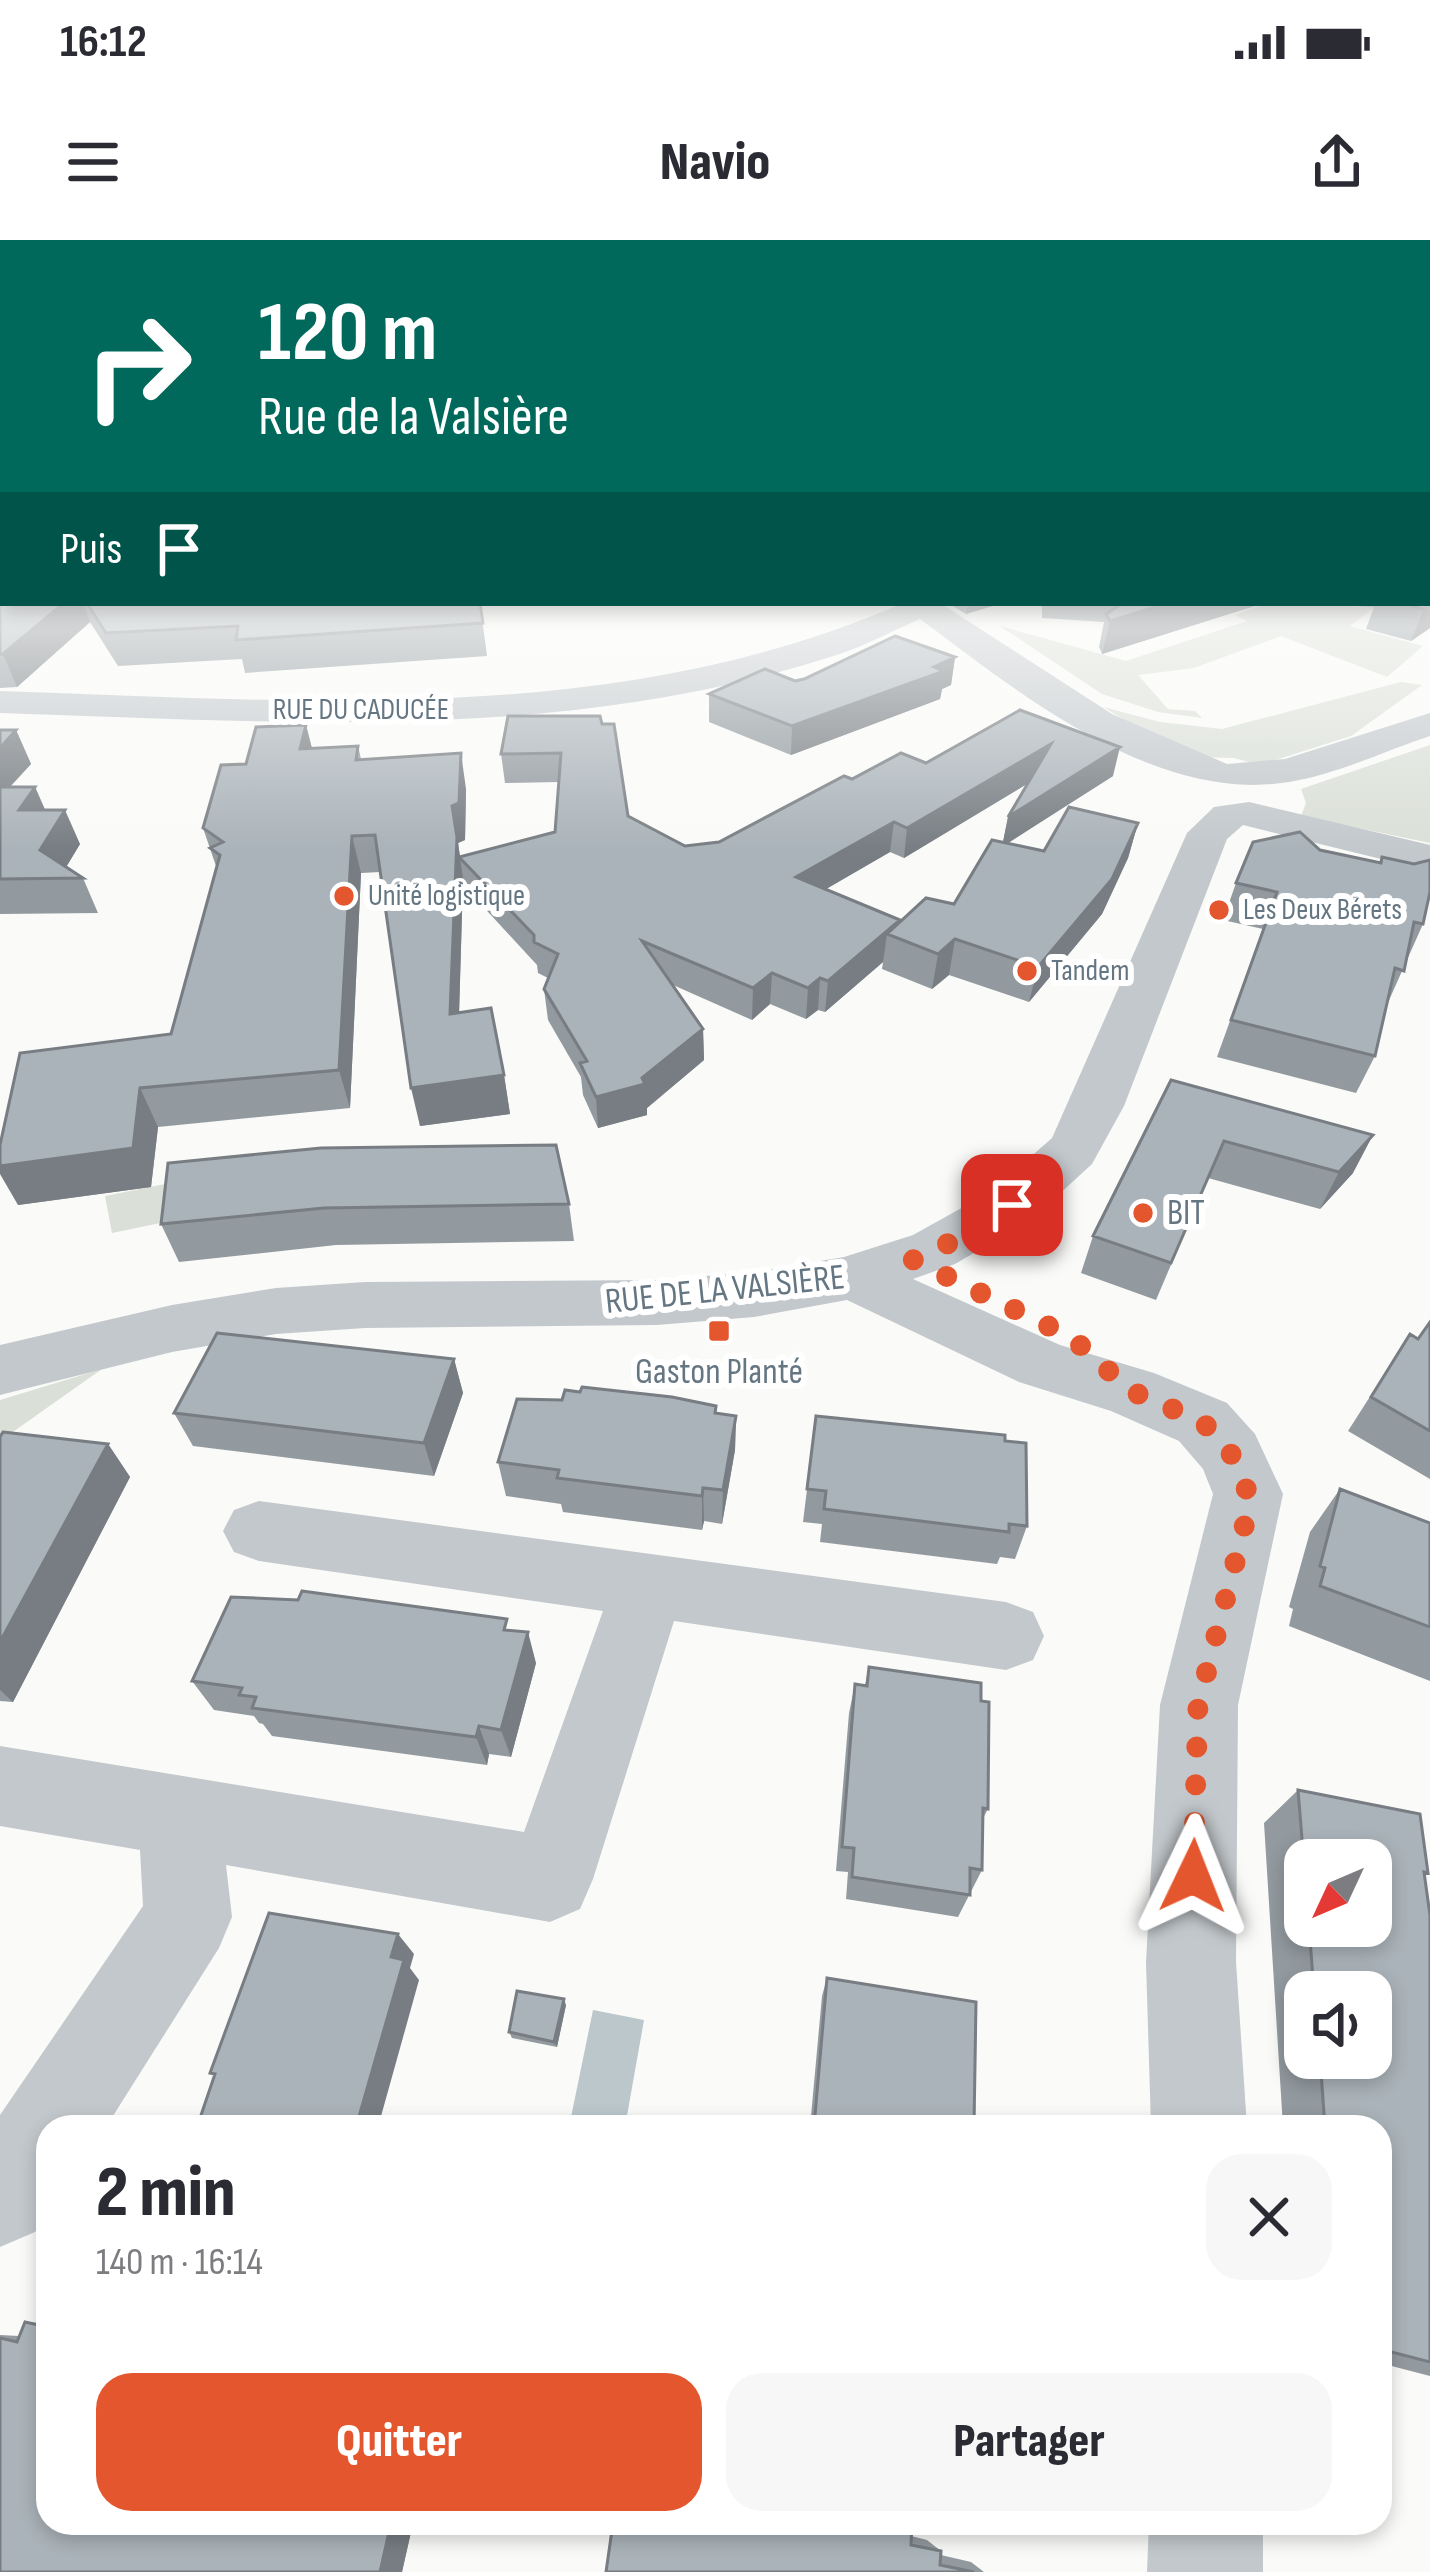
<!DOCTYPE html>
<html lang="fr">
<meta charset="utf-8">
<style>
:root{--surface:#fff;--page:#f7f7f7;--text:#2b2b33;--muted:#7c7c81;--accent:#e4572e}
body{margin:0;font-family:"Sofia Sans Condensed",sans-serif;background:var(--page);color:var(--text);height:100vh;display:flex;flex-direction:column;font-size:45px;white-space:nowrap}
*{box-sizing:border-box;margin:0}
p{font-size:39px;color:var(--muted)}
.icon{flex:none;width:66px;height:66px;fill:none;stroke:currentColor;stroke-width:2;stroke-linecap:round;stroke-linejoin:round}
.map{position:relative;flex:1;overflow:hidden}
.side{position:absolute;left:36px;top:1875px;width:1356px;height:420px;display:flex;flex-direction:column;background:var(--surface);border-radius:36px;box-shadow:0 6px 18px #0003}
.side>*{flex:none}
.guide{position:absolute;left:0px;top:0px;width:1431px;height:366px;box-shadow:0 6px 18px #0003;background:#00695c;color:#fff;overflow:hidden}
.needle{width:78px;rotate:226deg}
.controls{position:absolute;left:1284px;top:1599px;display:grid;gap:24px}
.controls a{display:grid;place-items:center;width:108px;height:108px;border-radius:24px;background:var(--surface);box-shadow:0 6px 18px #0003;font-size:60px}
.pin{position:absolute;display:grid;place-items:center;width:102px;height:102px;color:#fff;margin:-51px;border-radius:24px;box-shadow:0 6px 18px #0006}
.me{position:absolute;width:132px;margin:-66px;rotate:2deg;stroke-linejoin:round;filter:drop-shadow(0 0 9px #0008)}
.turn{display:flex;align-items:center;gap:42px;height:252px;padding:0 60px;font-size:54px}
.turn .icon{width:156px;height:156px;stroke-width:2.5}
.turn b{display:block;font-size:84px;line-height:102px}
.then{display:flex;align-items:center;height:114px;padding:0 60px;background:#0003;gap:24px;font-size:45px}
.round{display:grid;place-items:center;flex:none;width:126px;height:126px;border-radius:36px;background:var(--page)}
.overview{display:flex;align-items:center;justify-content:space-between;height:204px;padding:0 60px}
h1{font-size:72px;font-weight:800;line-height:90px}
.cta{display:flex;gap:24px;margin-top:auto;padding:24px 60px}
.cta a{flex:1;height:138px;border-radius:36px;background:var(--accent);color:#fff;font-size:48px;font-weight:800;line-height:138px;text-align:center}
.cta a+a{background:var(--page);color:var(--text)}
.status{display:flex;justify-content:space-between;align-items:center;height:84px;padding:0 60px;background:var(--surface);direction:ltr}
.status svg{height:33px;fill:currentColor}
header{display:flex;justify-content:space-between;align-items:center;height:156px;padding:0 60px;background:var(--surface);font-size:54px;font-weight:800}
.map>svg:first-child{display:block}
</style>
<div class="status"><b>16:12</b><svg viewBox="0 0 49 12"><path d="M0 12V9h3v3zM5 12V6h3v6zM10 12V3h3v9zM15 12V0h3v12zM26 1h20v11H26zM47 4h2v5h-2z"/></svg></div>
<header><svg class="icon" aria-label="menu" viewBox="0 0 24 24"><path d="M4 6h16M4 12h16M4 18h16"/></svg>Navio<svg class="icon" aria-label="share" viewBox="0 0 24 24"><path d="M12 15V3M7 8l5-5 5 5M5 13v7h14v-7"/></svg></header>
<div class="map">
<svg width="1430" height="2332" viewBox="0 0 1430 2332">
<rect width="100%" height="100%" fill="#fafaf8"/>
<!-- green -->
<path fill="#dadfd7" d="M1268 363 1375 367 1350 386 1423 406 1387 437 1281 396 1194 428 1138 435 1168 469 1195 471 1202 478 1158 472 1102 454 1000 386 1126 421 1247 381 1235 375Z
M1401 442 1422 445 1351 496 1260 525 1234 518 1186 517 1103 467 1160 482 1222 489Z
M1430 505V603L1301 576 1306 563 1301 549Z
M170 943 165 982 112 993 105 956Z
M102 1129 0 1201V1160Z"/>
<!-- water -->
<path fill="#bbc7cb" d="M593 1770 644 1780 625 1887H569Z"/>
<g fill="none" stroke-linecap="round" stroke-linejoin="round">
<!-- minor -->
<path fill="#c3c8cc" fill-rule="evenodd" d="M903 363H940L1112 474 1227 524 1285 519 1430 473V496C1385 511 1337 534 1289 542 1156 564 1022 455 920 379 890 392 859 409 827 418 559 503 277 482 0 473V451C305 461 617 488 903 363Z
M1249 562 1430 605V631L1243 585 1227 599 1124 866 1092 924 1032 979 955 1024 913 1039 1060 1105 1154 1133 1227 1163 1255 1194 1283 1254 1238 1465 1236 1722 1247 1887H1151L1146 1722 1160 1465 1213 1254 1203 1229 1179 1201 1111 1171 1019 1142 847 1060 754 1077 657 1085 365 1088 276 1094 172 1112 0 1155V1105L172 1065 276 1048 365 1042 657 1040 754 1032 844 1017 913 995 992 951 1052 898 1187 593 1214 567Z
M259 1261 1006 1362 1033 1372 1044 1396 1033 1420 1006 1430 674 1381 593 1639 580 1669 550 1682 226 1625 232 1677 219 1708 106 1887H48V1974L35 1992 0 2007V1875L143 1666 140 1610 0 1586V1506L524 1592 603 1371 259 1321 234 1312 223 1291 234 1270Z
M1149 2283H1263V2332H1147Z"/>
</g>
<!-- wall -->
<path fill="#929a9f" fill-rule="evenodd" d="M1430 313V388L1411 401 1366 389 1374 367 1306 363H1428Z
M0 351 3 363H480L487 416 245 433 242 419 118 426 90 382 17 447 0 448Z
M948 363H1002L966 374Z
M1042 363H1264L1102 414 1099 407 1104 382 1042 378Z
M955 417 951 445 942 449 940 459 791 515 709 482V454Z
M600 476 628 576 685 606 719 602 852 539 926 523 1113 536 1007 603 1044 611 1138 583 1128 618 1102 674 1029 762 949 735 932 749 882 729 883 722 825 772 818 770 806 779 770 764 752 780 673 745 703 789 704 820 647 868V875L598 888 583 855 581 837 548 780 544 749 548 738 538 733 537 725 465 647 463 639 459 772 504 835 510 874 420 886 380 632 361 633 350 868 158 887 151 947 18 965 171 794 217 629 203 588 246 524 306 485 312 509 358 506 361 519 466 549 465 600 458 603 460 616 555 592 559 542 505 543 501 514ZM1027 544 1008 577 1003 602 954 664 900 682 826 649 890 612 904 618Z
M0 490H16L31 524 10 547H35L45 570 80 604 66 627 83 638 98 673 0 674Z
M1382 617 1423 684 1386 767 1375 816 1356 853 1217 817 1263 689 1223 680 1236 643 1379 622Z
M1171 840 1353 933 1320 969 1208 938 1156 1060 1081 1033 1093 996Z
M168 923 569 964 574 1001 336 1005 179 1022 161 984Z
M1430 1082V1239L1348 1191 1410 1094 1418 1099Z
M454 1119 463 1153 434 1236 193 1206 174 1173Z
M716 1173 736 1176 735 1210 722 1284 704 1281 702 1290 563 1272 561 1264 506 1256 498 1222Z
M816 1176 1005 1201 1027 1286 1015 1319 1000 1317 997 1324 820 1302 822 1284 803 1282Z
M0 1197 108 1204 130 1237 13 1462 0 1461Z
M1340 1249 1430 1283V1441L1289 1386 1293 1369 1289 1367 1310 1292Z
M510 1390 536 1423 511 1517 489 1514 487 1525 272 1496 263 1484 259 1483 254 1476 214 1470 192 1441Z
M869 1427 988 1569 982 1580V1630L958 1677 846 1659 848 1632 836 1631 849 1473 855 1444 865 1445Z
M1298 1550 1428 1633 1424 1635 1430 1675V2136L1380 2123V1887H1283L1264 1583ZM1305 1620 1371 1686H1305ZM1305 1752H1371V1818H1305Z
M827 1738 974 1887H810L822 1756Z
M566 1765 557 1807 512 1798 509 1792Z
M25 2082 48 2084V2283H413L402 2332H0V2095L19 2096Z
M911 2296 927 2300 941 2311V2315L971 2322 984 2332H606Z"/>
<!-- shaded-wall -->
<path fill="#777d82" d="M64 363H83L90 382 17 447 3 414Z
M968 363H1002L966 374Z
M1169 363H1264L1102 414 1110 381Z
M1430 365V388L1411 401 1424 369Z
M955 417 951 445 942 449 940 459 791 515 792 486 934 427Z
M306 485 315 520 300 509Z
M16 490 31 524 0 557V508Z
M1051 504 1045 533 904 618 907 588Z
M1120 507 1113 536 1002 607 1008 577Z
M461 513 466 549 465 600 458 603 463 639 458 812 450 774 452 566Z
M35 547 50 581 19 570Z
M65 570 80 604 59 639 40 610Z
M894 582 890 612 795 667 796 637Z
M1138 583 1128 618 1102 674 1029 762 1038 727Z
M352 596 361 633 350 868 339 830Z
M900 680 887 694 883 722 825 772 828 741Z
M955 699 949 735 932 749 938 714Z
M772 733 770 764 752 780 753 748Z
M820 738 818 770 806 779 808 748Z
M703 789 704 820 647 868V875L598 888 596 857 642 838Z
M504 835 510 874 420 886 411 848Z
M140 848 158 887 151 947 18 965 0 934V926Z
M1373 895 1353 933 1320 969 1339 932Z
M454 1119 463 1153 434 1236 424 1203Z
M736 1176 735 1210 722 1284 723 1250Z
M108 1204 130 1237 13 1462 0 1450V1402Z
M703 1248 704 1281 702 1290V1256Z
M528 1392 536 1423 511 1517 501 1490Z
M479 1486 489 1514 487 1525 476 1497Z
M398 1694 414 1714 410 1728 419 1740 378 1887H356L391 1717Z
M564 1759 566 1765 557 1807 554 1802Z
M391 2283H413L402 2332H380Z"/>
<!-- building -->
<path fill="#aab3b9" stroke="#777d82" stroke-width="3" d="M1428 312 1430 313V365L1424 369 1402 363H1428Z
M3 348V363H64L3 414H0V351Z
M87 363H480L483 383 236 400 238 386 106 393Z
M1123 363H1169L1110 381 1106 374Z
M895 396 955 417 934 427 944 431 792 486 709 454 765 429 795 441 804 439Z
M1020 470 1120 507 1008 577 1051 504 907 588 894 582 796 637 900 680 828 741 820 738 808 748 772 733 753 748 642 701 703 789 642 838 645 844 596 857 580 823 587 821 544 749 558 714 534 702V695L459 617 555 592 561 513 501 514 508 476H600L602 484H614L628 576 685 606 719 602 844 536 852 539 901 513 926 523Z
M306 485 300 509 358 506 356 520 461 513 459 563 452 566 457 597 450 774 491 768 504 835 411 848 375 595 352 596 339 830 140 848 133 908 0 926V905L20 813 171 794 220 615 210 608 223 602 203 588 221 525 246 524 256 487Z
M0 490H16L0 508Z
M0 547H35L19 570H65L40 610 83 638 0 639Z
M1069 567 1138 583 1112 639 1038 727 955 699 938 714 887 694 926 658 954 664 992 600 1044 611Z
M1300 592 1320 610 1381 623 1382 617 1414 624 1430 620V652L1423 684 1414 682 1404 731 1395 728 1375 816 1231 780 1277 652 1236 643 1253 602Z
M1171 840 1373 895 1339 932 1224 901 1171 1023 1093 996Z
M556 905 569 964 324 968 161 984 168 923 321 908Z
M1430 1082V1191L1371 1157 1410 1094 1418 1099Z
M217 1093 454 1119 424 1203 174 1173Z
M582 1147 672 1157 716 1166 715 1173 736 1176 723 1250 703 1248 702 1256 557 1238 559 1230 498 1222 517 1159 562 1160 565 1150 580 1152Z
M816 1176 1005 1195V1201L1026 1203 1027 1286 1009 1284V1292L824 1269 826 1251 807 1249Z
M3 1192 108 1204 0 1402V1197Z
M1340 1249 1430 1283V1387L1320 1346 1325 1328 1320 1326Z
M302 1351 507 1379 504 1390 528 1392 501 1490 479 1486 476 1497 252 1468 256 1457 239 1455 242 1448 192 1441 231 1357 298 1360Z
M869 1427 981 1443V1461L989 1462 988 1569 983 1568 982 1630 970 1628V1655L852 1637 854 1608 842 1607 855 1444 867 1446Z
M1298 1550 1420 1574 1428 1633 1424 1632 1430 1675V2122L1380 2109V1887H1325L1320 1818H1371V1752H1314L1309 1686H1371V1620H1305V1635Z
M269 1673 398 1694 391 1717 404 1720 356 1887H197L215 1834 210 1833Z
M827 1738 976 1762 974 1887H814Z
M517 1751 564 1759 554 1802 509 1792Z
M25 2082 48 2087V2283H391L380 2332H0V2098L17 2102Z
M613 2283H912L911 2305 941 2311 940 2325 974 2332H606Z"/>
<!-- sky -->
<linearGradient id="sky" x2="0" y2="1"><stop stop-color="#96bcdc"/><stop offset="0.47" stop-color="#fdfdfc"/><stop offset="1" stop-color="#fdfdfc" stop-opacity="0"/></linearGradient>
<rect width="1430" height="611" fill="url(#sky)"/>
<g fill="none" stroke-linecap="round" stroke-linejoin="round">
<!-- route -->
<path stroke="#e4572e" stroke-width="21" stroke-dasharray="0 37.8" d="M1012 965 981 988 913 1020 1071 1097 1131 1151 1203 1182 1231 1214 1248 1253 1244 1288 1198 1465 1193 1636"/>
</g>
<!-- markers -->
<g fill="#e4572e" stroke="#fff" stroke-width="4.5">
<circle cx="344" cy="656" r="12"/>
<circle cx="1219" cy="670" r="12"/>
<circle cx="1027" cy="731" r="12"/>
<circle cx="1143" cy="973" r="12"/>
<rect x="707" y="1079" width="24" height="24" rx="6"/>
</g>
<g text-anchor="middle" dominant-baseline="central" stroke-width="12" stroke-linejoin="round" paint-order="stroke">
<!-- far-street labels -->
<g font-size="30" fill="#657683" stroke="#fff">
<text x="361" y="470">RUE DU CADUCÉE</text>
</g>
<!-- far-poi labels -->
<g font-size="30" fill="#657683" stroke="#fff" text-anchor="start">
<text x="368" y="656">Unité logistique</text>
<text x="1243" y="670">Les Deux Bérets</text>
<text x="1051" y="731">Tandem</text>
</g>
<!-- poi labels -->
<g font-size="36" fill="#657683" stroke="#fff" text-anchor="start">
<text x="1167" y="973">BIT</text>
<text x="719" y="1132" text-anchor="middle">Gaston Planté</text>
</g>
<!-- street labels -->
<g font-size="36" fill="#657683" stroke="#fff">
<text transform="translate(725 1050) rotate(-6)">RUE DE LA VALSIÈRE</text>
</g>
</g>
</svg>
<div class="controls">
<a><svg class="needle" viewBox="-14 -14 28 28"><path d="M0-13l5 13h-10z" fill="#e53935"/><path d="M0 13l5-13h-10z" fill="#7c7c81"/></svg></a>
<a><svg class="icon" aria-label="sound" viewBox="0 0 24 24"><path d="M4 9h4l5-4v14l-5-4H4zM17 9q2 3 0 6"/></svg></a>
</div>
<div class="pin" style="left:1012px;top:965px;background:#d93025"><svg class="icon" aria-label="arrive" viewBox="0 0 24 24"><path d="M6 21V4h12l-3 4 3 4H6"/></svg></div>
<svg class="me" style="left:1193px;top:1636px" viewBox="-20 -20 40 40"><path d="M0-17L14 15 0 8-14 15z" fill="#e4572e" stroke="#fff" stroke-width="4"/></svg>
<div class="guide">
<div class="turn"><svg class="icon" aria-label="right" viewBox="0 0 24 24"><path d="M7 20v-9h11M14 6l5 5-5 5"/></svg><div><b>120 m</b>Rue de la Valsière</div></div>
<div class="then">Puis<svg class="icon" aria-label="arrive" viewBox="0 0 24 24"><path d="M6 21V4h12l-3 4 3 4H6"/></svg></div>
</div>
<section class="side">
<div class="overview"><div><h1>2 min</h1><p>140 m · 16:14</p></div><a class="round"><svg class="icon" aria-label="close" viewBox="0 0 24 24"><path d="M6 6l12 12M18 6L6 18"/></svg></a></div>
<div class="cta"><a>Quitter</a><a>Partager</a></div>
</section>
</div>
